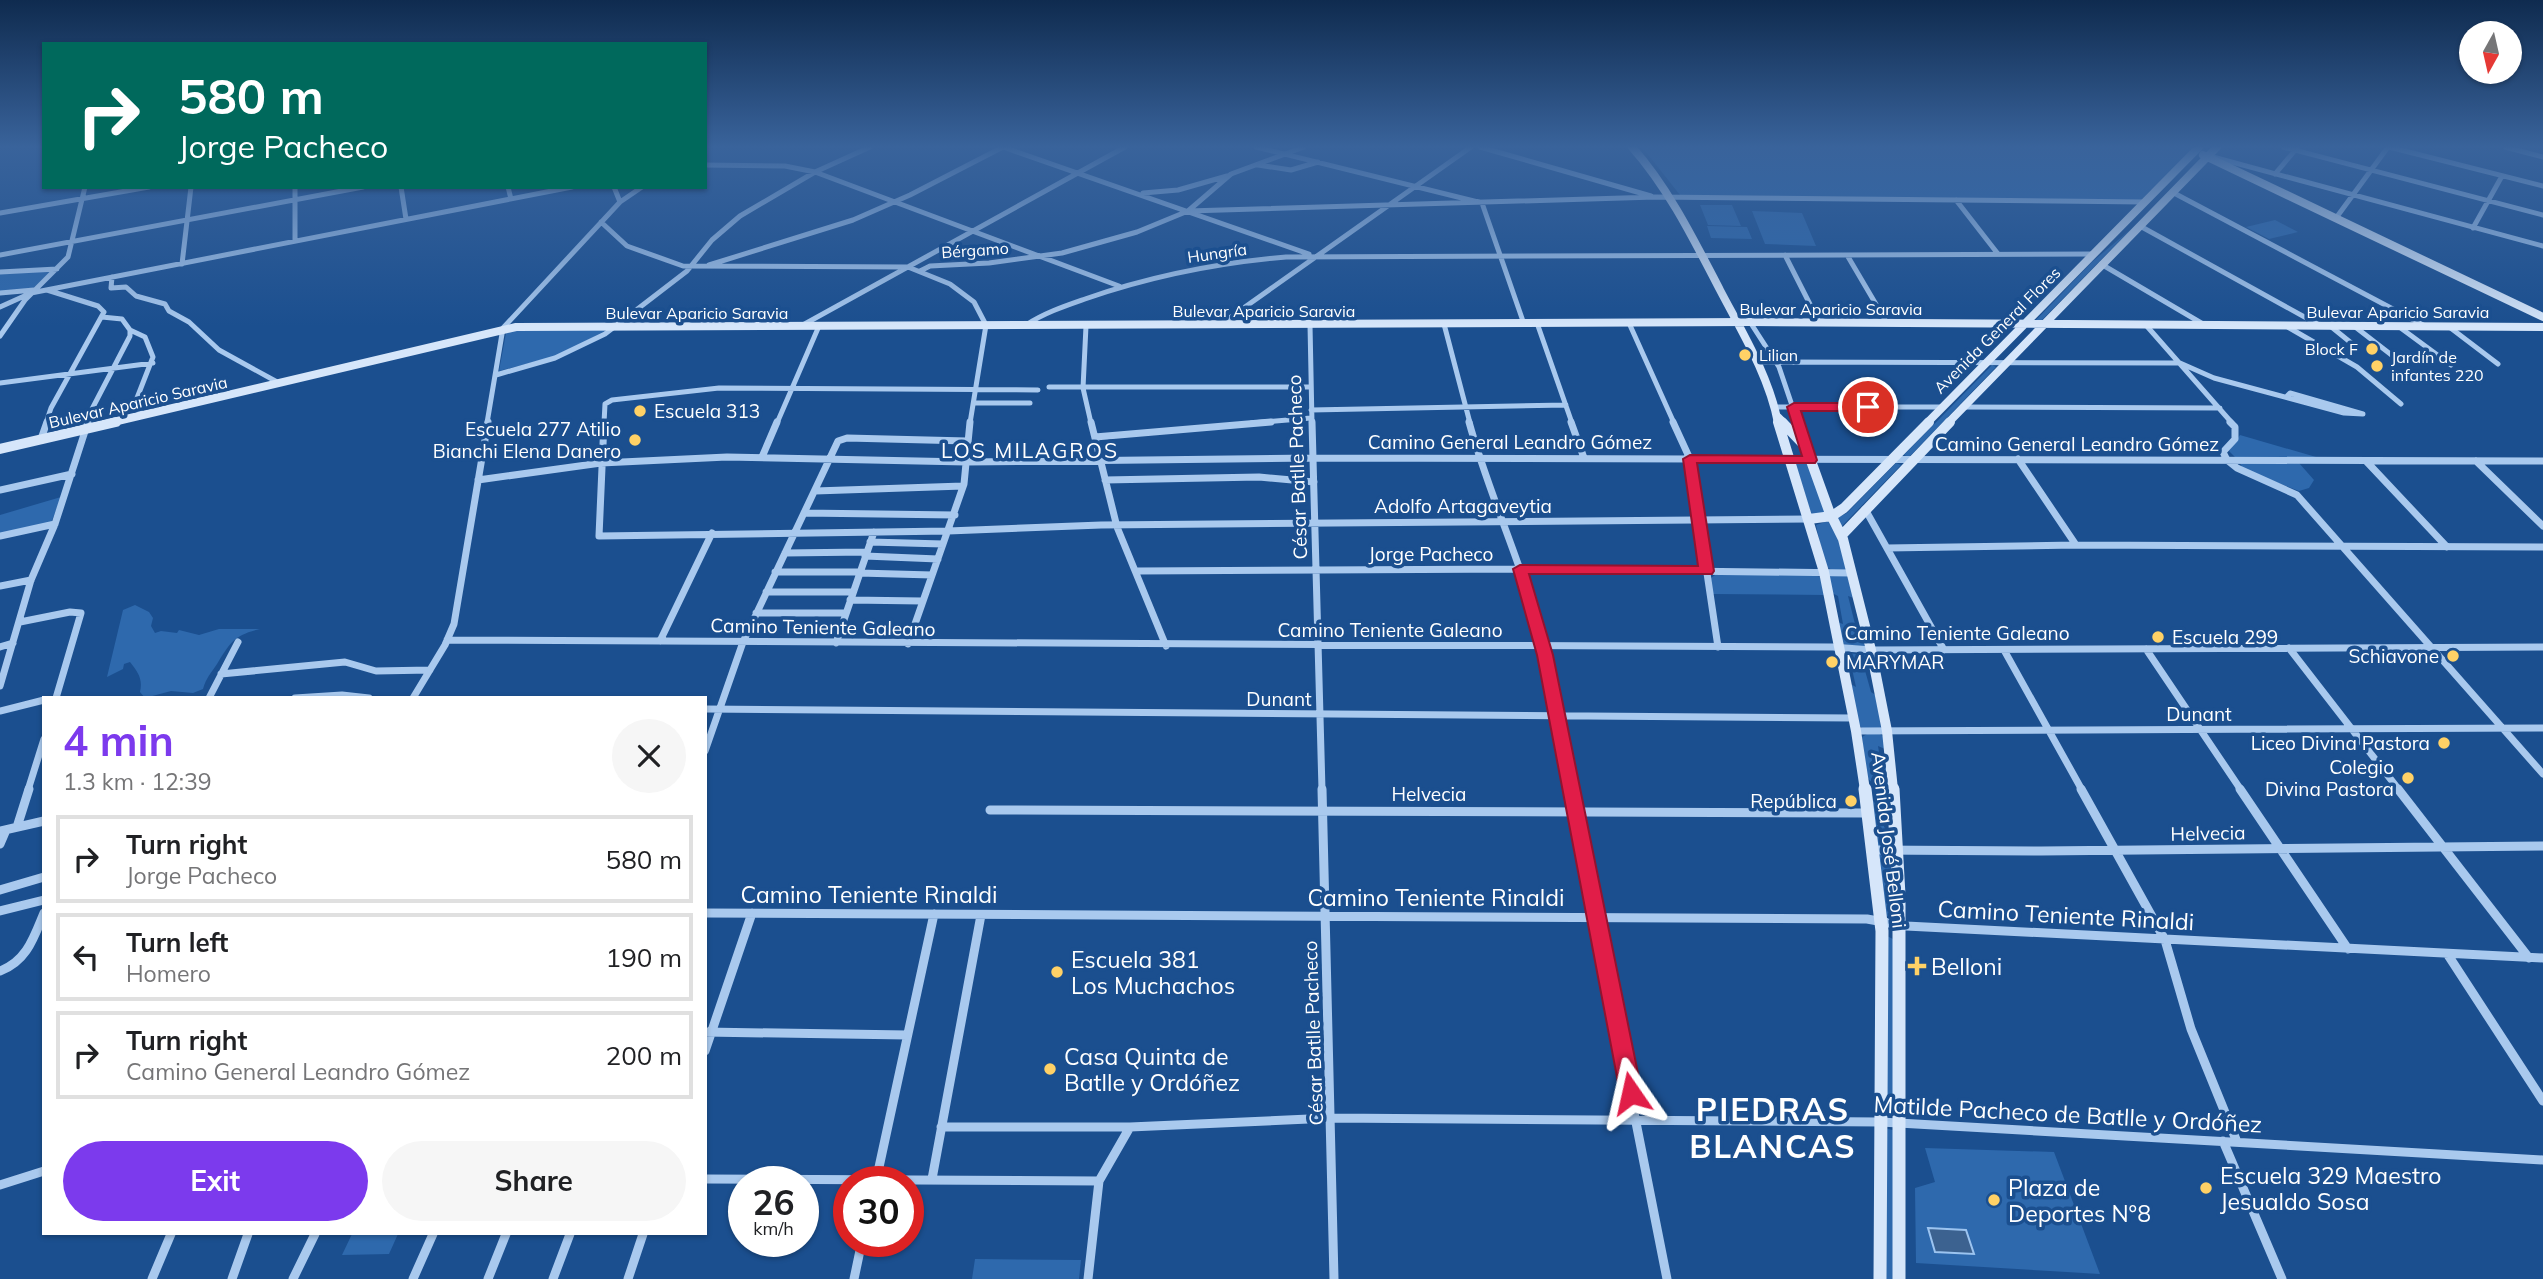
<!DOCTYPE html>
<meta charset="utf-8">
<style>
:root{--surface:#fff;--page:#f6f6f6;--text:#202124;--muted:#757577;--line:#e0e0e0;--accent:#7c3aed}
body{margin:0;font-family:Mulish,sans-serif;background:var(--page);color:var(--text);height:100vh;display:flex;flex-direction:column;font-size:26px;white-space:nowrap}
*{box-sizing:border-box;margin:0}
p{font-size:23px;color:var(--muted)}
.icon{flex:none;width:38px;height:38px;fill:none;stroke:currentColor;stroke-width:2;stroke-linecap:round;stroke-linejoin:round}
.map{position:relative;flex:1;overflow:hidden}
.panel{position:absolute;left:42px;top:696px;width:665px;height:539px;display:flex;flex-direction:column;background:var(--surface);border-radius:0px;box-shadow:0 2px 5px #0004}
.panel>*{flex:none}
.guide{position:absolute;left:42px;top:42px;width:665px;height:147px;border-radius:0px;box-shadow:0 2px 5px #0004;background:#00695c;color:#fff;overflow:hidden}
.needle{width:46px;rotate:188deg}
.controls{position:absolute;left:2459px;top:21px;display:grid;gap:14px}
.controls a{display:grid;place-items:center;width:63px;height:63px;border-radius:50%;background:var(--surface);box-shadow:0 2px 5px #0004;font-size:35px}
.speed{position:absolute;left:728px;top:1166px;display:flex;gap:14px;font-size:35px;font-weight:700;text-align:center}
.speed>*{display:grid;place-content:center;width:91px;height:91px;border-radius:50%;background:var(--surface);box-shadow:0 2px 5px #0004;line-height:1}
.speed small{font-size:18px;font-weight:400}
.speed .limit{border:10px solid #d22;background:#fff;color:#111}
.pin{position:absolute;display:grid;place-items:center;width:60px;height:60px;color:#fff;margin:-30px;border:4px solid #fff;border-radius:50%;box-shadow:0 2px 7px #0007}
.me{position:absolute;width:77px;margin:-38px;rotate:349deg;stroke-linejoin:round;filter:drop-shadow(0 0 5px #0008)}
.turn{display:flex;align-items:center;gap:24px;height:147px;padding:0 21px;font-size:32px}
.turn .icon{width:91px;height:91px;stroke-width:2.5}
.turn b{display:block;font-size:49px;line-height:60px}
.round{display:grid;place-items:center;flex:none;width:74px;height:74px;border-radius:37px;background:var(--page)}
.head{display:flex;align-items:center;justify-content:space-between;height:119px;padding:0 21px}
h1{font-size:42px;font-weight:700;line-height:52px;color:var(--accent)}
.button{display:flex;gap:14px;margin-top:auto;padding:14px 21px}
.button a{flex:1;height:80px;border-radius:42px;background:var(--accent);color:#fff;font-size:28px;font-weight:700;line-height:80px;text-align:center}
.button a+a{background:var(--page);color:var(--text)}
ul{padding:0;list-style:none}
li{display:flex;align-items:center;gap:21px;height:88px;margin:0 14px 10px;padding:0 7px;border:4px solid var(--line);border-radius:0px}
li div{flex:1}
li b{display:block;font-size:26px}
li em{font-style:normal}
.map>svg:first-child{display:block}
</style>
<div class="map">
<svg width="2543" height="1279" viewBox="0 0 2543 1279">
<rect width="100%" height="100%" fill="#1b4f8f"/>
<!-- green -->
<path fill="#2e69ad" d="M1642 147H2193L2141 200 1680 195Z
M1700 205H1732L1741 226 1708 225Z
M1752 211 1802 213 1816 246 1765 244Z
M2275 220 2298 232 2269 239 2246 227Z
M1707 226 1747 227 1752 239 1711 238Z
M2131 229 2041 321 2036 320 2092 262Z
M52 271 32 289 0 292V274Z
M604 329 605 331 556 356 499 371 506 333 509 330Z
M1992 365 1996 367 1909 457 1904 455Z
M2240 435 2323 459 2235 457 2229 451Z
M1807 462 1828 513 1811 514 1796 465V463Z
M1896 463 1901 465 1842 526 1837 518 1847 513Z
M2240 463H2299L2314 480 2309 488 2299 491 2243 469Z
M61 497 51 523 0 535V515Z
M1828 521 1834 524 1847 567 1845 571 1832 570 1825 566 1816 525Z
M1715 575H1814L1820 577 1826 595 1712 594 1711 578Z
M1828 575H1847L1854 598 1848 596 1855 624 1860 627 1865 647 1842 644 1837 622 1843 624 1838 596 1832 593Z
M135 605 149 612 153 618 151 626 155 633 161 631 177 633 179 630 199 635 219 629H260C234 635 230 643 217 664 211 673 206 678 203 689L193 693 171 691 145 698 140 692C143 679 138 672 130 662L124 664 123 669 107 677 123 610Z
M1846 653 1867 655 1872 670 1864 667 1871 692 1877 696 1881 728H1862L1858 724 1849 683 1856 687 1852 669 1845 664Z
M1867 734H1880L1884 737 1885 749 1878 746 1881 764 1888 769 1892 813 1886 810 1884 827 1891 834 1892 846H1877L1869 799 1877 802 1874 784 1867 778 1862 737Z
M1884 854 1891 856 1894 918 1883 915 1878 855Z
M1887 936 1893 939V1115L1887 1113Z
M1888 1129 1893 1130 1896 1279H1883L1885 1130Z
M1925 1148 2054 1152 2100 1274 1916 1263 1915 1188 1935 1182Z
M352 1234H398L389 1254 342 1255Z
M975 1259 1081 1260 1079 1279H972Z"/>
<!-- water -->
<path fill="#3c6290" stroke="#9cc4f0" stroke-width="2" d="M1928 1228 1966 1230 1974 1254 1935 1252Z"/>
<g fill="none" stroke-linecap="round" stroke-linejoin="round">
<!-- street-far2 -->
<path stroke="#a9c9ee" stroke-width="5" d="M1003 147 1309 254
M1256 147 1482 203 1524 324
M1480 147 1651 196
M2283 147 2543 215
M2389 147 2543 186
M2505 147 2543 157
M2213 157 2543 246
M705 165 785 166 815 172 1119 286
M1258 165 1291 170 1318 162
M2275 174 2297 148
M295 187V241
M401 187 406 219
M508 187 511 199
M614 187 620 202
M2172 192 2425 326
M1143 193 1178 190 1227 176
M1956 200 1998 254
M1188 211 1231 174 1304 147
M0 213 149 187
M2336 218 2388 147
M601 222 627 246 683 266 908 267 950 284 974 302 986 325 970 423
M2140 226 2319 325
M2473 228 2502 176
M0 255 363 187
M1785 255 1819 322
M1847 255 1887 323
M182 264 191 187
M2101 264 2203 324
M709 265 853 220 910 195 1003 147
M920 271 930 266 989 263 1062 253 1137 232 1188 211 1655 197 2145 202
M0 272 57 269
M112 277 111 288 126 287 136 296 165 304 169 311 189 322 219 350 279 383
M0 293 34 290
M0 307 31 293 572 187
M102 317 122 319 130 330 145 337 153 357 137 398 141 416
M1750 322 1779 367 1798 423
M1537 323 1572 423
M1629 323 1674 423
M1221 324 1471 147
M1444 324 1470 423
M2145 324 2232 423
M1026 325C1044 313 1065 306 1085 299 1151 276 1217 263 1286 257L2092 254
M1310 325 1312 423
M2329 325 2355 346
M801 326 1125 147
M1086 326 1083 388 1091 423
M2286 326 2357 367 2401 404
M2354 326 2398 360
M2398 326 2451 365
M2448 326 2498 364
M0 336 25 300 68 257 85 187
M1756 362 2180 363 2214 378 2344 413 2363 414 2290 393 2287 396
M496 375 555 358 605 334 687 271 712 240 740 216 815 172 870 147
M0 383 153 363
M1049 387H1310
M974 403H1030
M1775 407H1943
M1962 407 2220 408
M1311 410 1566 405
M46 423 51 408 104 312 98 306 47 290
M87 423 92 409 130 336V330
M487 423 503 328 620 202 642 187
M604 423 605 404 612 400 719 388 1038 390
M777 423 819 326
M1251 423 1311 418"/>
<!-- street-far1 -->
<path stroke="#a9c9ee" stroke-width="7" d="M604 422 599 536 948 531 1101 525 1809 519
M1091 422 1117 527 1166 646
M1312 422 1322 790
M1469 422C1489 495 1523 565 1541 639 1553 689 1561 740 1571 790
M1571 422 1584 458
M1673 422 1690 459 1718 647
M1797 422 1805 445
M2230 422 2235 427V439L2223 452 2227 460 2237 468 2297 495 2543 774
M1095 437 1271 422
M41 439 47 422
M762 457 777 422
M2018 459 2076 545
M2366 461 2447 547
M2476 461 2543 526
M478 480 601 463 727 457 966 462 1313 458 2543 461
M1105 480 1259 477 1314 482
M0 490 72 474
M815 491 963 486
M1865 509 1944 650
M804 513 955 515
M0 536 55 524
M870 542 943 544
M1887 548 2076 545 2543 547
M785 553 866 552
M865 556 938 559
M1137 571 1520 569 1852 573
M775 572H860
M859 573 932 575
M0 586 31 580
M766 592H852
M850 600 922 601
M756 613H846
M20 622 70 612 81 613 56 698
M447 640 1833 647 1871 650 2543 647
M660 641 712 533
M836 643 874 532
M908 644 964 484 970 422
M0 647 13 643
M2289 648 2399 790
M2146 649 2241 790
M2004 650 2082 790
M221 674 345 662 376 671 430 670
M0 686 31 580 55 524 88 422
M209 698 238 642
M295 698 342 695 369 698
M413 698 445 645 454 624 488 422
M705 709 1853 718
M0 711 44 700
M1856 731 2543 728
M705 751 743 642 838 441 847 438 967 441
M28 790 44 739"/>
<!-- street -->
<path stroke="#a9c9ee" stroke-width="9" d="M1322 789 1334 1279
M1570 789 1667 1279
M2081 789 2165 940 2191 1029 2237 1142
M2240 789 2348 949
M2398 789 2529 958
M990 810 1868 813
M17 827 29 789
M0 831 44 821
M0 844 6 830
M1874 850 2041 851 2543 846
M0 890 44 877
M0 911 44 900
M705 913 1867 919 1906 926 2543 958
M2448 955 2543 1101
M0 971C27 961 34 937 44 913
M705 1032 907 1035
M705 1051 752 913
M941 1127H1130L1331 1118 1881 1122 2543 1160
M2223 1141 2282 1279
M705 1179 1099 1181
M932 1179 981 915
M876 1181 934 914
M0 1185 44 1171
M152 1279 171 1234
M232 1279 248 1234
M293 1279 315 1234
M413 1279 433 1234
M488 1279 506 1234
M553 1279 570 1234
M628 1279 643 1234
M854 1279 862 1241
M1088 1279 1099 1181 1130 1127"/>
<!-- secondary-far2 -->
<path stroke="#d6e6fa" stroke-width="8" d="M1632 147C1669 189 1694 240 1720 290 1742 332 1769 376 1778 423
M2203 155 2543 317
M1778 417 1784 423
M109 423 516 327 1750 322 2543 327
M1927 423 2199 147
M1948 423 2217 147"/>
<!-- secondary-far1 -->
<path stroke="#d6e6fa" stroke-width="10" d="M1778 422 1824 572 1856 731 1865 790
M1782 422 1806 447 1829 511 1843 539 1871 650 1887 731 1893 790
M0 449 116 422
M1809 519 1832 516 1844 508 1929 422
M1842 535 1950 422"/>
<!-- secondary -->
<path stroke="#d6e6fa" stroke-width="13" d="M1865 789 1882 931 1880 1279
M1893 789 1899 895V1279"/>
</g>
<!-- sky -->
<linearGradient id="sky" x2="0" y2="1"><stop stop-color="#0f2b4f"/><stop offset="0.45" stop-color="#39639b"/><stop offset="1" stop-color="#39639b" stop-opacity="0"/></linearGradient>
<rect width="2543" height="326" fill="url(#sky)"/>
<!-- route -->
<path fill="#e11d48" stroke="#92132f" stroke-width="2" d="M1794 403H1868L1875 407 1868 411H1801L1817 460 1815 463H1697L1714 571 1712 574H1529L1553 655 1642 1093 1638 1100 1631 1103 1623 1100 1620 1093 1537 655 1513 569 1520 565 1698 566 1683 459 1690 455 1802 456 1787 407Z"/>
<!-- markers -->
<g fill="#ffd166" stroke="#1b4f8f" stroke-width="2.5">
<circle cx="2372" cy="349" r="7"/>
<circle cx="1745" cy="355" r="7"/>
<circle cx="2377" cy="366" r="7"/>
<circle cx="640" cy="411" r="7"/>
<circle cx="635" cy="440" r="7"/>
<circle cx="2158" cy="637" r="7"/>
<circle cx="2453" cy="656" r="7"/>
<circle cx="1832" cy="662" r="7"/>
<circle cx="2444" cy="743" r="7"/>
<circle cx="2408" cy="778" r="7"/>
<circle cx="1851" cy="801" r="7"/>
<path d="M1913.5 955.5h7v7h7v7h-7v7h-7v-7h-7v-7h7z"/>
<circle cx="1057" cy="972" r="7"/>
<circle cx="1050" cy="1069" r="7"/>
<circle cx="2206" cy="1188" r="7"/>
<circle cx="1994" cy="1200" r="7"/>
</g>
<g text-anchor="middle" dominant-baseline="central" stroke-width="7" stroke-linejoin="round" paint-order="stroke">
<!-- far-street labels -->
<g font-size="16" fill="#fff" stroke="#1b4f8f">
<text transform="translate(975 250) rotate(-4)">Bérgamo</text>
<text transform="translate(1217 253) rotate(-8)">Hungría</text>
<text x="1831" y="309">Bulevar Aparicio Saravia</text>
<text x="1264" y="311">Bulevar Aparicio Saravia</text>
<text x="2398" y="312">Bulevar Aparicio Saravia</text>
<text x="697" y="313">Bulevar Aparicio Saravia</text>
<text transform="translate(1997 330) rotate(-45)">Avenida General Flores</text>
<text transform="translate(138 402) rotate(-13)">Bulevar Aparicio Saravia</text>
</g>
<!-- far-poi labels -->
<g font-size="16" fill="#fff" stroke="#1b4f8f" text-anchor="start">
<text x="2358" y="349" text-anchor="end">Block F</text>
<text x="1759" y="355">Lilian</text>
<text x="2391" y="357">Jardín de<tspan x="2391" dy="18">infantes 220</tspan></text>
</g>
<!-- poi labels -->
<g font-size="19" fill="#fff" stroke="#1b4f8f" text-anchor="end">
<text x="654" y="411" text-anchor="start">Escuela 313</text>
<text x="621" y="429">Escuela 277 Atilio<tspan x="621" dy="22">Bianchi Elena Danero</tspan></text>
<text x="2172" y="637" text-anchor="start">Escuela 299</text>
<text x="2439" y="656">Schiavone</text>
<text x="1846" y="662" text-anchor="start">MARYMAR</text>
<text x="2430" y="743">Liceo Divina Pastora</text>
<text x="2394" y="767">Colegio<tspan x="2394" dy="22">Divina Pastora</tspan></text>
<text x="1837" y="801">República</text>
</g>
<!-- street labels -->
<g font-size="19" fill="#fff" stroke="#1b4f8f">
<text x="1510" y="442">Camino General Leandro Gómez</text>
<text x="2077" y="444">Camino General Leandro Gómez</text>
<text transform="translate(1297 467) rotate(-92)">César Batlle Pacheco</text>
<text x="1463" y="506">Adolfo Artagaveytia</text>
<text x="1431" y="554">Jorge Pacheco</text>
<text transform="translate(823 627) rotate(1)">Camino Teniente Galeano</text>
<text x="1390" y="630">Camino Teniente Galeano</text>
<text x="1957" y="633">Camino Teniente Galeano</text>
<text x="1279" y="699">Dunant</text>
<text x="2199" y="714">Dunant</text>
<text x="1429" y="794">Helvecia</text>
<text transform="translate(2208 833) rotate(-1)">Helvecia</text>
<text transform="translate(1889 840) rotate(83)">Avenida José Belloni</text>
<text transform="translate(1313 1033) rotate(-92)">César Batlle Pacheco</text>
</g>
<!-- neighbourhood labels -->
<g font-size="21" letter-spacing="2" fill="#fff" stroke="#1b4f8f">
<text x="1030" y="450">LOS MILAGROS</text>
</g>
<!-- near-street labels -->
<g font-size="23" fill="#fff" stroke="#1b4f8f">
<text x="869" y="894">Camino Teniente Rinaldi</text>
<text x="1436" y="897">Camino Teniente Rinaldi</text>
<text transform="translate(2066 915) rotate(3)">Camino Teniente Rinaldi</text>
<text transform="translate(2068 1114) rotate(3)">Matilde Pacheco de Batlle y Ordóñez</text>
</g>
<!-- near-poi labels -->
<g font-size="23" fill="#fff" stroke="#1b4f8f" text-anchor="start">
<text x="1071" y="959">Escuela 381<tspan x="1071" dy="26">Los Muchachos</tspan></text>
<text x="1931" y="966">Belloni</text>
<text x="1064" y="1056">Casa Quinta de<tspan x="1064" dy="26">Batlle y Ordóñez</tspan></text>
<text x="2220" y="1175">Escuela 329 Maestro<tspan x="2220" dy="26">Jesualdo Sosa</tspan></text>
<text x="2008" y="1187">Plaza de<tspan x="2008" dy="26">Deportes N°8</tspan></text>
</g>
<!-- near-district labels -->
<g font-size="32" font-weight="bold" letter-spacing="2" fill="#fff" stroke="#1b4f8f">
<text x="1773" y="1109">PIEDRAS<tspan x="1773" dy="37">BLANCAS</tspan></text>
</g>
</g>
</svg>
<div class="controls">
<a><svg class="needle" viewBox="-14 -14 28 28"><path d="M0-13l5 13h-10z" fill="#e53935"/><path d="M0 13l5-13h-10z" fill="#757577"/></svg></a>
</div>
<div class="speed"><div>26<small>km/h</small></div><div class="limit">30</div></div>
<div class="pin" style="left:1868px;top:407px;background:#d93025"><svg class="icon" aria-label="arrive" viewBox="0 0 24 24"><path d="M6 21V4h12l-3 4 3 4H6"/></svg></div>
<svg class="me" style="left:1631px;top:1093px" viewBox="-20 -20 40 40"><path d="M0-17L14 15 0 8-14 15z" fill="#e11d48" stroke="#fff" stroke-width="4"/></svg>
<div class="guide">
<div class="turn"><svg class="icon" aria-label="right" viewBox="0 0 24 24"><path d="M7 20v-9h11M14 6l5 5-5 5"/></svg><div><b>580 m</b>Jorge Pacheco</div></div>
</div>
<section class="panel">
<div class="head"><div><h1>4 min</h1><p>1.3 km · 12:39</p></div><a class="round"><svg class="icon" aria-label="close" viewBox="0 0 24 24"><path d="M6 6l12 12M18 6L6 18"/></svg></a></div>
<ul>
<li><svg class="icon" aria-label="right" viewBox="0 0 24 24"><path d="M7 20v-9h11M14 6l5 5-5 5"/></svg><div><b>Turn right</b><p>Jorge Pacheco</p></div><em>580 m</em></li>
<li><svg class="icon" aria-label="left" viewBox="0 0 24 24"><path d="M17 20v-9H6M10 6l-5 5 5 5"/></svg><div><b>Turn left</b><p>Homero</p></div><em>190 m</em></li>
<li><svg class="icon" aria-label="right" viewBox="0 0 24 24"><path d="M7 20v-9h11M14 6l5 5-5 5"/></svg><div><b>Turn right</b><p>Camino General Leandro Gómez</p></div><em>200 m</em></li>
</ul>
<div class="button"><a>Exit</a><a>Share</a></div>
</section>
</div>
